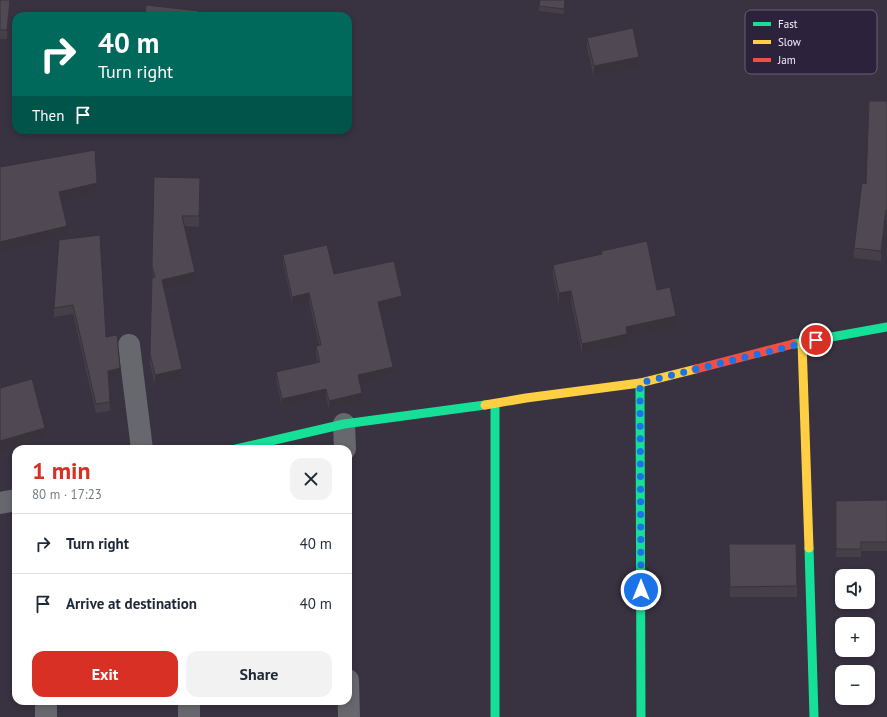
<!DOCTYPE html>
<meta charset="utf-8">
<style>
:root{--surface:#fff;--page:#f2f2f3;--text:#1f2937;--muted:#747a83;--line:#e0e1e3;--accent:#d93025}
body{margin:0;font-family:"PT Sans",sans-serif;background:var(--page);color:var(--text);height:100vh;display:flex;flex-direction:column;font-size:15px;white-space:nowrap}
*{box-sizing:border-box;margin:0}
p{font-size:13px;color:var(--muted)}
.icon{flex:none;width:22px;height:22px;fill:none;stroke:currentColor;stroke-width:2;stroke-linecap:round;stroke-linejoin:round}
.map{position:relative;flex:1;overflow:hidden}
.panel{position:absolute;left:12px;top:445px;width:340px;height:260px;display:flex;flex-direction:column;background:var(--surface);border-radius:12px;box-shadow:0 2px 6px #0003}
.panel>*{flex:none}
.top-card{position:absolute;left:12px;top:12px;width:340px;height:122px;border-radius:12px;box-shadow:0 2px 6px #0003;background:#00695c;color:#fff;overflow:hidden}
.buttons{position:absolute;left:835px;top:569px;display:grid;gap:8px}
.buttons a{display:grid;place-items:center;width:40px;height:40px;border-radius:8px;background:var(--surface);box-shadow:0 2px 6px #0003;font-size:20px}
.pin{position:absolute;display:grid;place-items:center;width:34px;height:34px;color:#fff;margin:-17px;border:2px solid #fff;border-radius:50%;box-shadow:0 1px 4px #0007}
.me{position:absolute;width:44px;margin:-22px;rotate:0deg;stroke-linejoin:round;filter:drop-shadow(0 0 3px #0008)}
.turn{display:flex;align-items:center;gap:14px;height:84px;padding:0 20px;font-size:18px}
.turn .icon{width:52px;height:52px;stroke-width:2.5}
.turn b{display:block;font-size:28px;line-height:34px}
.then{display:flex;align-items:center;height:38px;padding:0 20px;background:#0003;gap:8px;font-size:15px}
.round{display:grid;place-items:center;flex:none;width:42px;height:42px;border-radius:12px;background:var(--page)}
.summary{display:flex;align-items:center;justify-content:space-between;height:68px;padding:0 20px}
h1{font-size:24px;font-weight:800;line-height:30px;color:var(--accent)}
.button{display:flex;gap:8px;margin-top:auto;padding:8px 20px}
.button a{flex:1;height:46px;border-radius:12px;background:var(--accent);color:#fff;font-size:16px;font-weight:800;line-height:46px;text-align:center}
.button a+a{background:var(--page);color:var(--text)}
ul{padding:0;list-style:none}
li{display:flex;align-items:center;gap:12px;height:60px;padding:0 20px;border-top:1px solid var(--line)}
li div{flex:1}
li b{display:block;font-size:15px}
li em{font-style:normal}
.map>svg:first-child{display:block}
</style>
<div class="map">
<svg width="887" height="717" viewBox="0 0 887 717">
<rect width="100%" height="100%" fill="#383241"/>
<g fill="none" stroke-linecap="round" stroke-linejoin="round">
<!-- street -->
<path stroke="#67676e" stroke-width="22" d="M129 345 142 449
M344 424 345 449
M0 503 16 500
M348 680 349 717
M189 701V717
M46 717V701"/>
<!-- fast -->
<path stroke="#16e098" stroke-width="9" d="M793 344 887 327
M640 383 641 717
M495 404V717
M236 449 344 424 485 405
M809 548 814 717"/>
<!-- slow -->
<path stroke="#ffcf43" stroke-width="9" d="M802 342 809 548
M485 405 526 398 640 383 696 369"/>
<!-- jam -->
<path stroke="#f24e42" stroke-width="9" d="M696 369 793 344"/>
</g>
<!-- wall -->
<path fill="#453f47" d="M0 0H11L7 39H0Z
M565 0 564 14 539 11V6Z
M587 38 639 67 594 77 587 48Z
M887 101V220H886L881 261 854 258V248L866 184Z
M69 130H93V133Z
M200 178 199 227 184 226 195 283 165 290 182 379 155 385 150 364 153 278 152 266Z
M59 240 106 337 120 377 109 380 110 411 96 413 73 314 54 317V308Z
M602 251 657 290 676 327 627 337V344L582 354 571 301 559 304 553 275V265L602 254Z
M283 255 334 274 402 304 379 309 393 375 360 382 362 401 329 409 326 396 282 406 276 380V372L318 363 316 354V346L319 345 309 301 292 304 283 263Z
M887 500V551H861V557H836V501Z
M729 544 797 586V597H730Z"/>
<!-- shaded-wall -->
<path fill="#38333a" d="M10 0H11L7 39V30Z
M639 57V67L594 77V66Z
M97 183V192L59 201V192Z
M886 210V220L881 261V251Z
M67 226V235L0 251V242Z
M195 272V283L162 290V280Z
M571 291V301L559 304V293Z
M309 293V301L292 304V297Z
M402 296V304L378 309V302Z
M676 316V327L627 337V344L582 354V344L626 327Z
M393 367V375L358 383V375Z
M120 368V377L108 380V371Z
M182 369V379L155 385V375Z
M326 389V396L282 406V399Z
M362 393V401L329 409V401Z
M45 428V438L0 452V441Z"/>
<!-- building -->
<path fill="#504953" stroke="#38333a" d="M0 0H10L7 30H0Z
M540 0H565L564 9 539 6Z
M146 5 199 11 198 16H145Z
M633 28 639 57 594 66 587 38Z
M869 101H887V210H886L881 251 854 248 862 183 866 184Z
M95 150 97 183 59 192 67 226 0 242V167Z
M154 177 200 178 199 216H182L195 272 162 280 182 369 155 375 150 354 152 278 155 277 152 266Z
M100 235 106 337 117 335 120 368 108 371 110 402 96 404 73 305 54 308 59 240Z
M647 241 657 290 670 287 676 316 626 327 627 334 582 344 571 291 559 293 553 265 602 254V251Z
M327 245 334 274 394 261 402 296 378 302 393 367 358 375 362 393 329 401 326 389 282 399 276 372 320 362 316 346 321 345 309 293 292 297 283 255Z
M32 379 45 428 0 441V388Z
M887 500V542H861V549H836V501Z
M729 544H796L797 586 730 587Z"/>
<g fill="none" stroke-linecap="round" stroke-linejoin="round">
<!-- route -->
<path stroke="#1a73e8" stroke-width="7" stroke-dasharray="0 12.6" d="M641 590 640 383 816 340"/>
</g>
<!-- legend -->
<rect x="745" y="10" width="132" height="64" rx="6" fill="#2d223c" stroke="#696076" stroke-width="1"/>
<rect x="753" y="22" width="18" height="4" fill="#16e098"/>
<rect x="753" y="40" width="18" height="4" fill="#ffcf43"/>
<rect x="753" y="58" width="18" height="4" fill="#f24e42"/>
<g font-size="11" fill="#f4effd">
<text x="778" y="28">Fast</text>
<text x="778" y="46">Slow</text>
<text x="778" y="64">Jam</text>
</g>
</svg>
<div class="buttons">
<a><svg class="icon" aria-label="sound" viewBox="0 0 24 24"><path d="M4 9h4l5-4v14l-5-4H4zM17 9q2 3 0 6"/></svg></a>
<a>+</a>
<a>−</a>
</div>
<div class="pin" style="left:816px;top:340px;background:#d93025"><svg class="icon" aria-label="arrive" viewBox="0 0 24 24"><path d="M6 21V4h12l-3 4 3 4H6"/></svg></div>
<svg class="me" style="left:641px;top:590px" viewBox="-20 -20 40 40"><circle r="17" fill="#1a73e8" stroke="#fff" stroke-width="3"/><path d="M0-11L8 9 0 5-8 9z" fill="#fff"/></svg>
<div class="top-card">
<div class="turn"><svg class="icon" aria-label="right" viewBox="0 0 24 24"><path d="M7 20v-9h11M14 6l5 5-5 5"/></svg><div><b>40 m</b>Turn right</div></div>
<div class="then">Then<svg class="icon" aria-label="arrive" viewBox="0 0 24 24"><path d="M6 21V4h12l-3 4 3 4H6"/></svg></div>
</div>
<section class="panel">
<div class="summary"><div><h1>1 min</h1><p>80 m · 17:23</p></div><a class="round"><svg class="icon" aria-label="close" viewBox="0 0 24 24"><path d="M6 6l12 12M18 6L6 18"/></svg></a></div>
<ul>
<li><svg class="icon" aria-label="right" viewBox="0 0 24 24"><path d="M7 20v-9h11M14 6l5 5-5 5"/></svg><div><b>Turn right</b></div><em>40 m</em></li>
<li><svg class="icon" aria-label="arrive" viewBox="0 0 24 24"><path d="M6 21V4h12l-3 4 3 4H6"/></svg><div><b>Arrive at destination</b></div><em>40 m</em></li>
</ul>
<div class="button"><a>Exit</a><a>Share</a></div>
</section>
</div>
